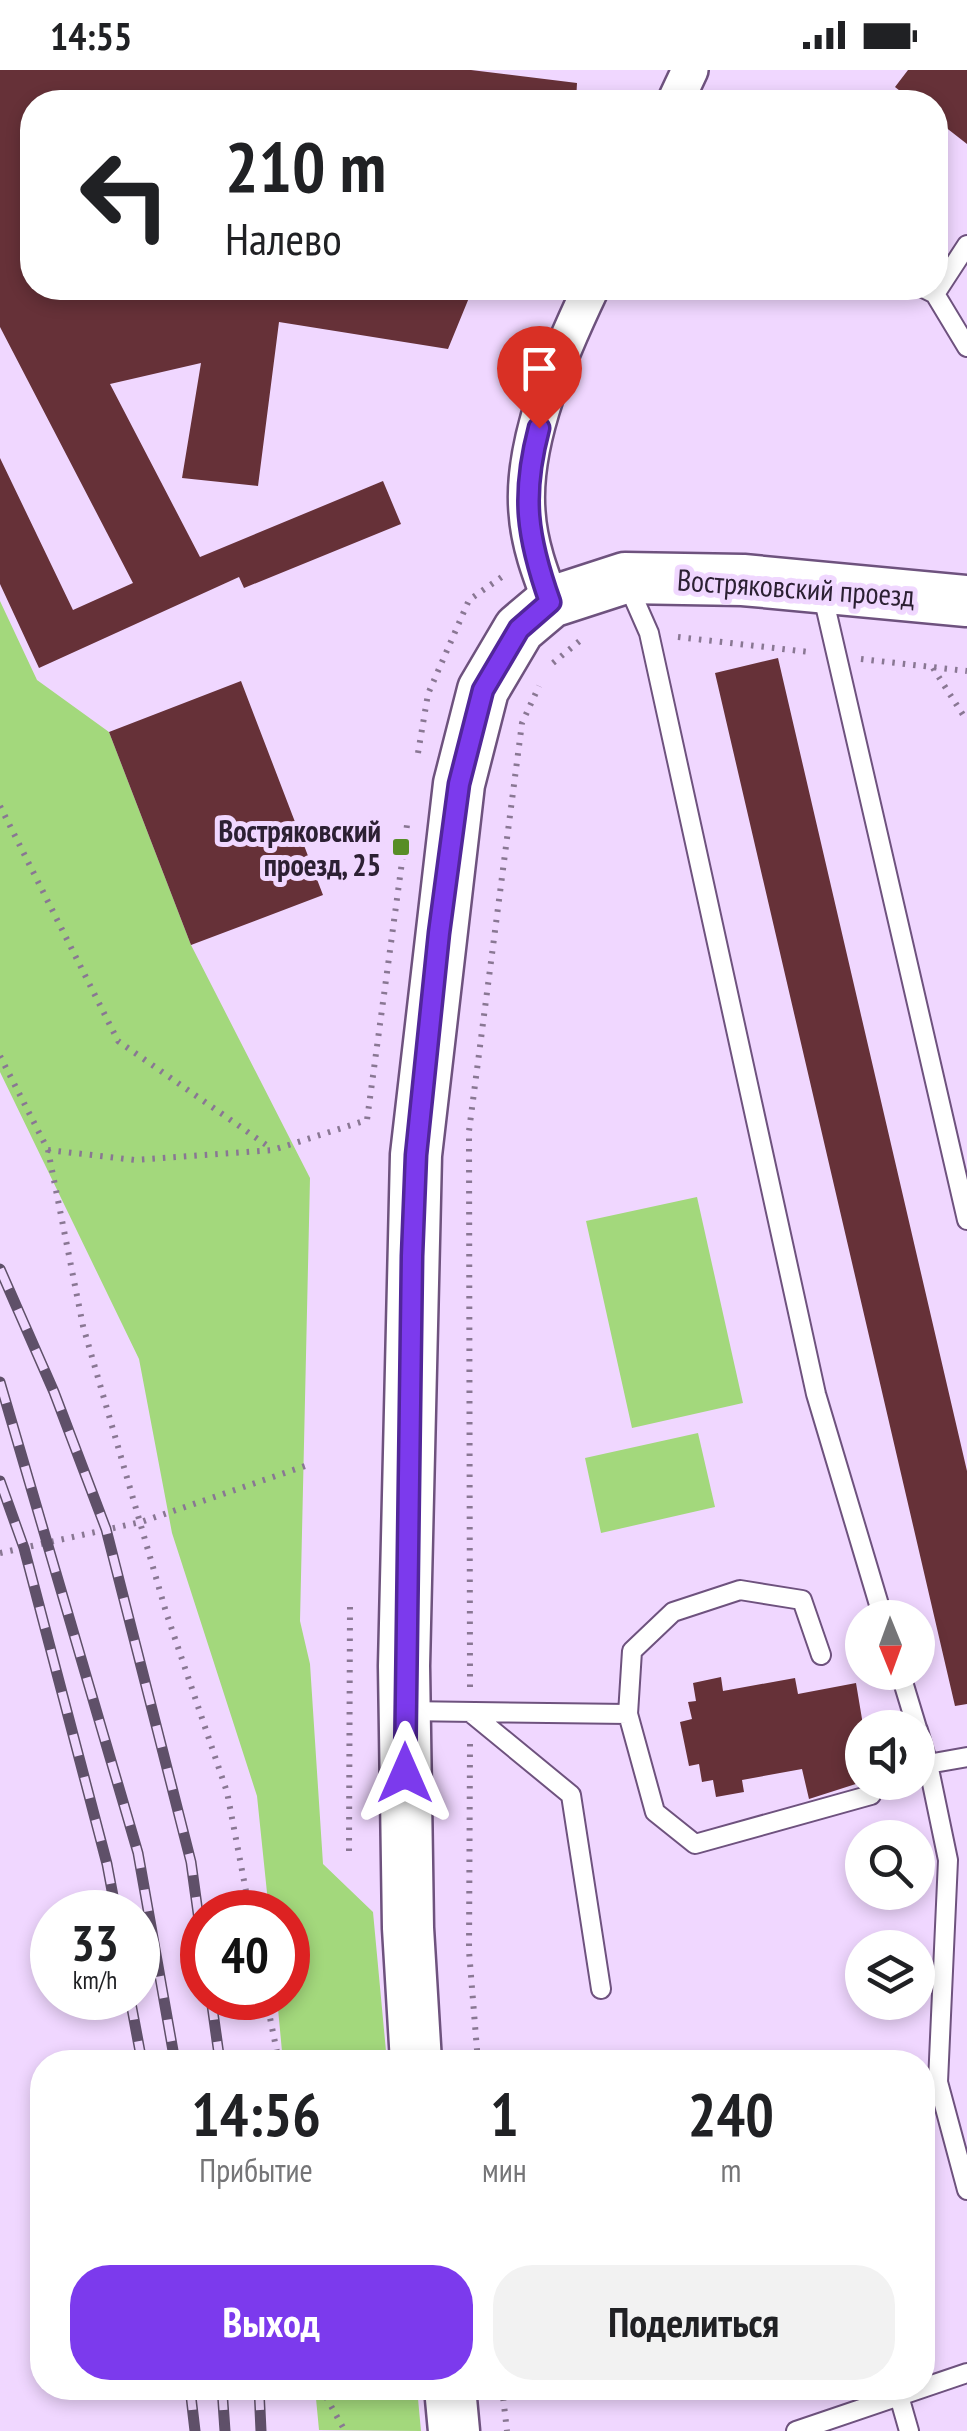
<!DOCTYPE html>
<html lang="ru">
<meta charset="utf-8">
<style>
:root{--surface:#fff;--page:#f2f2f2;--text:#202124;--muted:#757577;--accent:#7c3aed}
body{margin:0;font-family:"PT Sans Narrow",sans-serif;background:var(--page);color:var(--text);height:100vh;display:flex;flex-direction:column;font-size:38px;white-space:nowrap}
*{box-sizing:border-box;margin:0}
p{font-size:32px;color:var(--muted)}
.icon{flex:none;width:55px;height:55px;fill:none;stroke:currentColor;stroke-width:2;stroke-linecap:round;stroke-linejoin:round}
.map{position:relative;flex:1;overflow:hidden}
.sheet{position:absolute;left:30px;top:1980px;width:905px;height:350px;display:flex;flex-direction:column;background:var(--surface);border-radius:40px;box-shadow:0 5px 15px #0003}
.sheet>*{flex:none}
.banner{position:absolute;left:20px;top:20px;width:928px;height:210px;border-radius:40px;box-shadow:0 5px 15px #0003;background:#fff;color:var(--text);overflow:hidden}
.needle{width:65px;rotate:179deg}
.tools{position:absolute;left:845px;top:1530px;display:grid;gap:20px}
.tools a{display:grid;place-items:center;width:90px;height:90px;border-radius:50%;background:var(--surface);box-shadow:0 5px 15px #0003;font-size:50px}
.speed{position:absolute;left:30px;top:1820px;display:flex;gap:20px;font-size:50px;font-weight:700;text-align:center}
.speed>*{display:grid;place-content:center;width:130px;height:130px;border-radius:50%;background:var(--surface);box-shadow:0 5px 15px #0003;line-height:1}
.speed small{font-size:25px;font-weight:400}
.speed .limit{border:15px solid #d22;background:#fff;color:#111}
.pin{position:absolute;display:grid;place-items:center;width:85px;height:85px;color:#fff;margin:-102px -42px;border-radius:50% 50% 50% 0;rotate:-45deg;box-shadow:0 0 10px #0007}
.pin .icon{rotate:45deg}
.me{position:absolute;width:110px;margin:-55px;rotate:0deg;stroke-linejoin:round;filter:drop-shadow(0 0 8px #0008)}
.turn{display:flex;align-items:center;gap:35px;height:210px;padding:0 40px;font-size:45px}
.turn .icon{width:130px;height:130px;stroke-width:2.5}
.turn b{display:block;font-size:70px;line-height:85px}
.eta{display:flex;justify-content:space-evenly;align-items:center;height:170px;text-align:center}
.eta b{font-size:60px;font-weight:700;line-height:70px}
.primary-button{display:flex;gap:20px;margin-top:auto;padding:20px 40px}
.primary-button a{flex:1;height:115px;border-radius:40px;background:var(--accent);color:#fff;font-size:40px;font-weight:700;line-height:115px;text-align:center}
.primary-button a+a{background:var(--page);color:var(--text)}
.status{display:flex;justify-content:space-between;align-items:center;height:70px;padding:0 50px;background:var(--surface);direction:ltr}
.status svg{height:28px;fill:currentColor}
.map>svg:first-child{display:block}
</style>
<div class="status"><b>14:55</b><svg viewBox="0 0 49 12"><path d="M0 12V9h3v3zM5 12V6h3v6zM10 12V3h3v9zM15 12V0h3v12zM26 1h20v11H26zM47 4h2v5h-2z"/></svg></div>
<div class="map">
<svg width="967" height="2361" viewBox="0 0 967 2361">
<rect width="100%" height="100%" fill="#f0d7ff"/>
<!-- green -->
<path fill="#a3d87c" d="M0 531 37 610 109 662 191 875 310 1108 300 1551 310 1594 323 1794 373 1842 387 1992H283L277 1928H288V1842H269L257 1726 172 1463 139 1289 0 1002Z
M697 1127 743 1333 632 1358 586 1151Z
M698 1363 715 1437 601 1463 585 1388Z
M315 2318H417L421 2361 319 2360Z"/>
<!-- building -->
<path fill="#663138" d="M0 0H471L577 13 576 32H32V218H473L448 279 279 252 258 416 182 408 201 293 110 314 200 487 383 411 401 454 244 518 239 507 39 598 0 514V388L73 540 133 513 0 257Z
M908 0H967V74L935 49V32H914L895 17Z
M778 588 967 1401V1634L955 1636 715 603Z
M241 611 323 825 191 875 109 662Z
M721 1607 723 1621 795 1608 798 1624 856 1613 862 1649V1712L809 1729 802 1699 742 1710 744 1722 716 1727 713 1710 702 1712 699 1694 689 1696 680 1652 692 1649 688 1632 696 1631 693 1613Z"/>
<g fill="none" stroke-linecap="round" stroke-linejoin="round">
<!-- lane casing -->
<g stroke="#6e527e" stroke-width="22">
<path id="lane" d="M923 218 935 224 967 277
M935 224 967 175
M627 513 649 563 816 1324 883 1548
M822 522 967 1150
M900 1602 917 1658
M405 1641 628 1644 632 1581 673 1542 740 1520 802 1530 821 1585
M470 1642 571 1725 601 1919
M628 1644 655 1742 695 1774 871 1725
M918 1660 928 1694
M967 1687 928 1694 948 1790 938 2012 967 2120
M899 2326 909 2361
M796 2361 967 2303"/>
</g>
<!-- street casing -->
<g stroke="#6e527e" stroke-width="40">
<path id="street" d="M675 32 690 0
M551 532C540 503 529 474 527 442 521 370 561 281 591 218"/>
</g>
<!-- secondary casing -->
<g stroke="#6e527e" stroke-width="55">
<path id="secondary" d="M416 1992 408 1858 404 1596 416 1085 459 714 483 620 519 559 551 532 625 508 743 510 967 531
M450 2318 454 2361"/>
</g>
<!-- path -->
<path stroke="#897793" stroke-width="6" stroke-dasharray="2.5 8" stroke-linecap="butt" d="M678 567 809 582
M861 589 967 601
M553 593 582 569
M933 598 967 651
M418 683 428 624 469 530 506 504
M0 736 118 971 272 1079
M0 986 48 1080 83 1256 166 1542 227 1722 250 1842
M48 1080 135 1090 273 1080 367 1050 407 755
M0 1483 141 1452 305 1396
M470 1617 469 1061 522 653 539 616
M470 1674 469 1881 478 1992
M349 1781 350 1535
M266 1928 279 1992
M321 2318 345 2361
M502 2318 507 2361"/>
<!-- lane -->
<use href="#lane" stroke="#fff" stroke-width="18"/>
<!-- street -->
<use href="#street" stroke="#fff" stroke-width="35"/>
<!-- secondary -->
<use href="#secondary" stroke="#fff" stroke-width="50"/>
<!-- rail casing -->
<g stroke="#5f5069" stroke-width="11">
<path id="rail" d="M0 1199 54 1322 106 1459 191 1792 202 1872
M0 1312 138 1783 175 1992
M0 1411 24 1478 107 1794 116 1842
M130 1928 142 1992
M211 1928 220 1992
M190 2318 195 2361
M222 2318 225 2361
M259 2318 261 2361"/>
</g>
<!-- rail -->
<use href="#rail" stroke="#f0d7ff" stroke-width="8" stroke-dasharray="22" stroke-linecap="butt"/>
</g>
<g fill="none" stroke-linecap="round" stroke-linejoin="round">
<!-- route casing -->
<g stroke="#51269a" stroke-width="25">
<path id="route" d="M405 1703 412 1186 416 1085 439 863 459 714 483 620 519 559 550 532C527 467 521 426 539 358"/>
</g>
<!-- route -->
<use href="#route" stroke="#7c3aed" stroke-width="18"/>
</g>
<!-- markers -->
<rect fill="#578d26" stroke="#f0d7ff" stroke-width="4" x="391" y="767" width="20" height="20" rx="5"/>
<g text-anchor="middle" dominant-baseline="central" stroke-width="10" stroke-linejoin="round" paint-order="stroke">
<!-- street labels -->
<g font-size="30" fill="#2c2033" stroke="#f0d7ff">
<text transform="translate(796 517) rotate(4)">Востряковский проезд</text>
</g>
<!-- poi labels -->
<g font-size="30" font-weight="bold" fill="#2c2033" stroke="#f0d7ff" text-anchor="end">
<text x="381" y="760">Востряковский<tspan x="381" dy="34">проезд, 25</tspan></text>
</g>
</g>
</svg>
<div class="tools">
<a><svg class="needle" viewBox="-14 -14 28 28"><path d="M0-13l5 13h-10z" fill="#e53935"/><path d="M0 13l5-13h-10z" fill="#757577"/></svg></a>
<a><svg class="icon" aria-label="sound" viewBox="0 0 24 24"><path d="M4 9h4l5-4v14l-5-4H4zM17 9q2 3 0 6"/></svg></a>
<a><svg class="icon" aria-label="search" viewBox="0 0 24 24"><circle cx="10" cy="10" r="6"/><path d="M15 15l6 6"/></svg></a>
<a><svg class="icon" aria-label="layers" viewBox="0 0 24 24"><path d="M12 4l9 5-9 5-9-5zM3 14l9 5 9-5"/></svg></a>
</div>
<div class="speed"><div>33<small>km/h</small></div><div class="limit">40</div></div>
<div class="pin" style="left:539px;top:358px;background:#d93025"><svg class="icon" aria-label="arrive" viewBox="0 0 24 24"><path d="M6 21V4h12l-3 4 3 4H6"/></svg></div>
<svg class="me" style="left:405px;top:1703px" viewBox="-20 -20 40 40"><path d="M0-17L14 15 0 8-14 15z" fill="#7c3aed" stroke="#fff" stroke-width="4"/></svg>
<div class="banner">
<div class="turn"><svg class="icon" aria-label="left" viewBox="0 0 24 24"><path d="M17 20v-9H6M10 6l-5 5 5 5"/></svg><div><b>210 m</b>Налево</div></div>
</div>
<section class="sheet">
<div class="eta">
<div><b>14:56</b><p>Прибытие</p></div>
<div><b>1</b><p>мин</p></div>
<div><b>240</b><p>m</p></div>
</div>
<div class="primary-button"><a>Выход</a><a>Поделиться</a></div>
</section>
</div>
